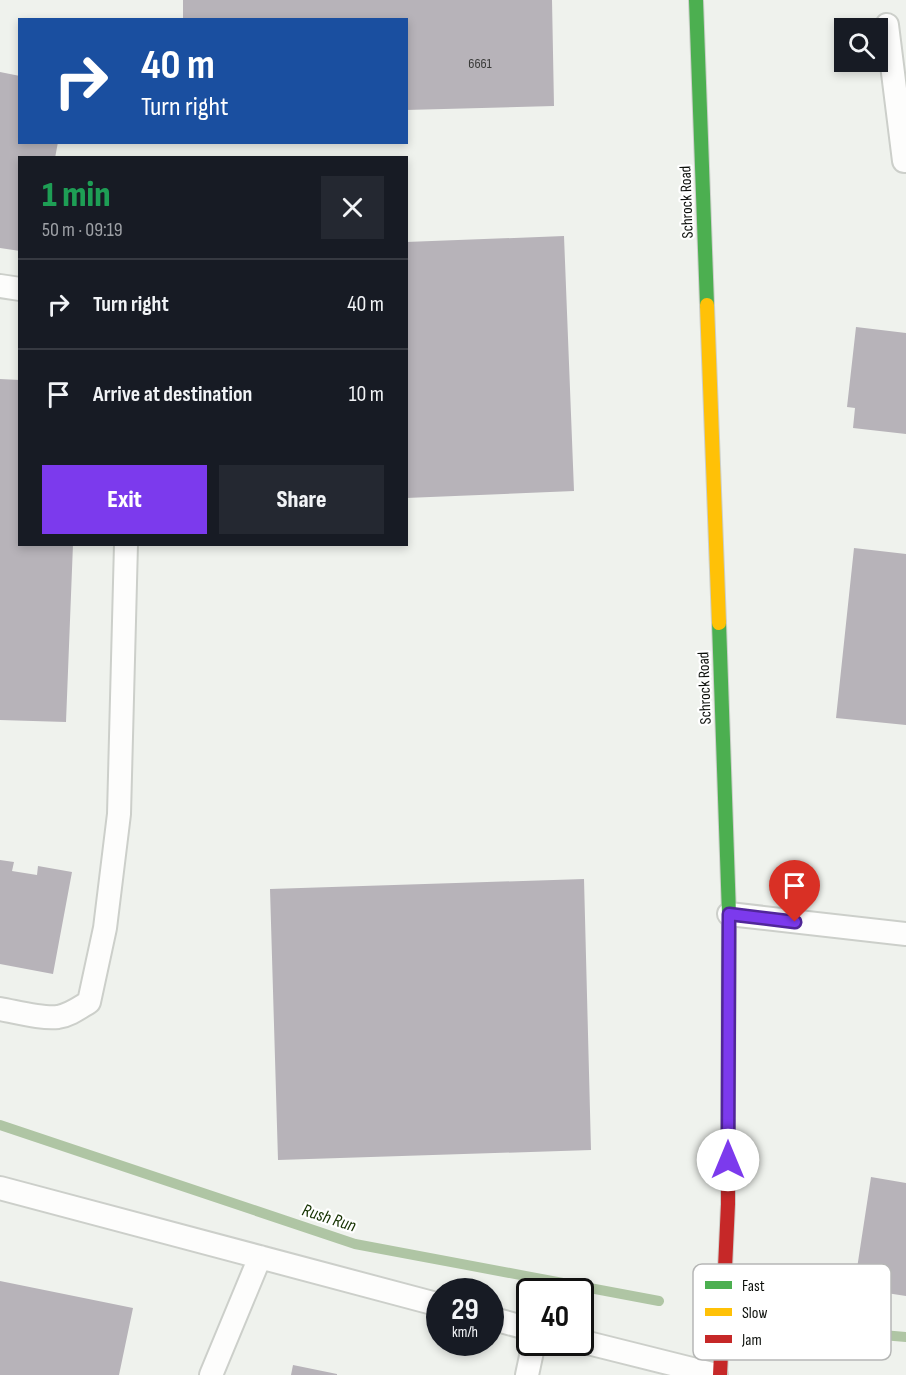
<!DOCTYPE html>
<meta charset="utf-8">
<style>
:root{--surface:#171b24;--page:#242831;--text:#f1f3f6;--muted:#9ea1a6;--line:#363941;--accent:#7c3aed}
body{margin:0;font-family:"Sofia Sans Condensed",sans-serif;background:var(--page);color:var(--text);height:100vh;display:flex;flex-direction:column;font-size:22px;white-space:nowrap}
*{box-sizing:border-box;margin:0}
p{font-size:20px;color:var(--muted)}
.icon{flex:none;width:33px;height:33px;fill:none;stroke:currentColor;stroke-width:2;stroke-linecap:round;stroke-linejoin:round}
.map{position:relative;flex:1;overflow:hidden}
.side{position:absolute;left:18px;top:156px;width:390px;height:390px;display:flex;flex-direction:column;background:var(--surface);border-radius:0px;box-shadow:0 3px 9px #0003}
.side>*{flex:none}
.guide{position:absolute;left:18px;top:18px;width:390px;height:126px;border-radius:0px;box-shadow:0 3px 9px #0003;background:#1a4fa0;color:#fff;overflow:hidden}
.controls{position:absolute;left:834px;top:18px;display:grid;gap:12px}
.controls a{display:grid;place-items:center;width:54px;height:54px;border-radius:0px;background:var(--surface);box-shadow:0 3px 9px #0003;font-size:30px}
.speed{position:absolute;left:426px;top:1278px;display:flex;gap:12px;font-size:30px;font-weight:700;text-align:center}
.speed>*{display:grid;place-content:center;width:78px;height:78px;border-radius:50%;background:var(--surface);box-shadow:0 3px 9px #0003;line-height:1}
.speed small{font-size:15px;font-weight:400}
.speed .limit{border:3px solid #111;border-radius:9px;background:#fff;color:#111}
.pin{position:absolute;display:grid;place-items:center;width:51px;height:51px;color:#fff;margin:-62px -26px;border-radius:50% 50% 50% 0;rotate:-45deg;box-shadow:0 0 6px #0007}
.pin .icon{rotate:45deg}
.me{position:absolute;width:66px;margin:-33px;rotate:0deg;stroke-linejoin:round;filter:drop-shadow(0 0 4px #0008)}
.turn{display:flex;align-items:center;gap:21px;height:126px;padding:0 24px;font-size:27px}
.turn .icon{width:78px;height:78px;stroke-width:2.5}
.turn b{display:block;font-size:42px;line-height:51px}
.round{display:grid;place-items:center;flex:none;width:63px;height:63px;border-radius:0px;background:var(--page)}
.overview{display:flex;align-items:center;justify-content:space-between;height:102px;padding:0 24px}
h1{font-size:36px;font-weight:800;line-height:45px;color:#1e9e55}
.action{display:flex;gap:12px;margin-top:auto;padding:12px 24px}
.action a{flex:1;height:69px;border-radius:0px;background:var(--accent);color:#fff;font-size:24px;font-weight:800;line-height:69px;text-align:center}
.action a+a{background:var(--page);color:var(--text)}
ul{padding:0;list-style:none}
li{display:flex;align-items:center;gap:18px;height:90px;padding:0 24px;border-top:2px solid var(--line)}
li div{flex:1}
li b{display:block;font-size:22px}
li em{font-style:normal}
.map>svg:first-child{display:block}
</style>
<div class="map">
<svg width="906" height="1375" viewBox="0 0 906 1375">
<rect width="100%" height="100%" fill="#eff2ed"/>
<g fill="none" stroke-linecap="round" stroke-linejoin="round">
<!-- stream -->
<path stroke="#afc5a4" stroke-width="10" d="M0 1125 355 1244 659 1301
M801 1328 906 1337"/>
</g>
<!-- building -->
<path fill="#b7b3b9" d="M183 0H552L554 106 406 110V20H183Z
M0 72 20 76V142H58L55 158H20V251L0 248Z
M564 236 574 491 406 498V242Z
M856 327 906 333V434L853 428 855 408 847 407Z
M0 379 20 380V544H73L66 722 0 720Z
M854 548 906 554V725L836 718Z
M0 860 14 862 12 871 37 875 38 866 72 872 53 974 0 964Z
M584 879 591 1150 278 1160 270 889Z
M871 1177 906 1183V1296L854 1288Z
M0 1281 133 1308 119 1375H0Z
M293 1365 337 1374V1375H291Z"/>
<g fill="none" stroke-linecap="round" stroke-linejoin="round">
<!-- lane casing -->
<g stroke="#cccfca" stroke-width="26">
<path id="lane" d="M887 25 904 161H906
M0 286 20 289
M729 914 906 934
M0 1009C17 1012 42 1019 58 1017 70 1015 79 1008 89 1002L105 928 119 814 126 544
M0 1188 440 1305
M490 1318 530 1329
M580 1341 716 1375
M211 1375 260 1257
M527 1375 534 1342"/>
</g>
<!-- fast casing -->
<g stroke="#cccfca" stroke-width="16">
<path id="fast" d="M696 0 707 305
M719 623 729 914 728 1098"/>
</g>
<!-- slow casing -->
<g stroke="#cccfca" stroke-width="16">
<path id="slow" d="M707 305 719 623"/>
</g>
<!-- jam casing -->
<g stroke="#cccfca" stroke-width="16">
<path id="jam" d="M720 1375 728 1204V1098"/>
</g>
<!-- lane -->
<use href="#lane" stroke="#fdfdfc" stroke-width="22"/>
<!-- fast -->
<use href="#fast" stroke="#4caf50" stroke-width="14"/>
<!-- slow -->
<use href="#slow" stroke="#ffc107" stroke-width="14"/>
<!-- jam -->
<use href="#jam" stroke="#c62828" stroke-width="14"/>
</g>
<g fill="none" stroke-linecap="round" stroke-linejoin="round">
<!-- route casing -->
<g stroke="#51269a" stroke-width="15">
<path id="route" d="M728 1160 729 914 795 922"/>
</g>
<!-- route -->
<use href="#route" stroke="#7c3aed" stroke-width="10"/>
</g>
<g text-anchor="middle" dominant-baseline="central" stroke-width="4.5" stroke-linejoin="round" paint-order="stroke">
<!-- number labels -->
<g font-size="14" fill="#383937">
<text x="480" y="63">6661</text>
</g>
<!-- street labels -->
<g font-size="16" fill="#0d100c" stroke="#fff">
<text transform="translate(687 202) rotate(-92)">Schrock Road</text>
<text transform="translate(705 688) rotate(-92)">Schrock Road</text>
</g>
<!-- water labels -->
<g font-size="18" font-style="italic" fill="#153201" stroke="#fff">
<text transform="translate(329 1218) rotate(18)">Rush Run</text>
</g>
</g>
<!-- legend -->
<rect x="693" y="1264" width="198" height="96" rx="9" fill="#fff" stroke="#b6b7b6" stroke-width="1.5"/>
<rect x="705" y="1281" width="27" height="8" fill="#4caf50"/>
<rect x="705" y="1308" width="27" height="8" fill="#ffc107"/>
<rect x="705" y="1335" width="27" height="8" fill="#c62828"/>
<g font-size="16" fill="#0d100c">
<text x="742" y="1291">Fast</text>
<text x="742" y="1318">Slow</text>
<text x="742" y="1345">Jam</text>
</g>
</svg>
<div class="controls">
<a><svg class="icon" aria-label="search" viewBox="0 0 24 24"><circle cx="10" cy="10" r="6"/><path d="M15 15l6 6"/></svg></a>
</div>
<div class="speed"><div>29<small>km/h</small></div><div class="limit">40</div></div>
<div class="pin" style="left:795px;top:922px;background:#d93025"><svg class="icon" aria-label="arrive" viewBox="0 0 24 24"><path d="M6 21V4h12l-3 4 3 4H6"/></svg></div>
<svg class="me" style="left:728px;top:1160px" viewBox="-20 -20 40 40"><circle r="19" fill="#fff"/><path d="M0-13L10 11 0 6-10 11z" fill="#7c3aed"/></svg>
<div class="guide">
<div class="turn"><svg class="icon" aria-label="right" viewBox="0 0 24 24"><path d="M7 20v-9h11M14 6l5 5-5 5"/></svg><div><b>40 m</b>Turn right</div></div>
</div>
<section class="side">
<div class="overview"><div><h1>1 min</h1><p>50 m · 09:19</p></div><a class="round"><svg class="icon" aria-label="close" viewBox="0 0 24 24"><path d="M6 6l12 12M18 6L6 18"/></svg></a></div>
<ul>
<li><svg class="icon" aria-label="right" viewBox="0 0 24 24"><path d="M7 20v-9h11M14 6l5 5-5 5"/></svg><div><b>Turn right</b></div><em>40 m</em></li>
<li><svg class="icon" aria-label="arrive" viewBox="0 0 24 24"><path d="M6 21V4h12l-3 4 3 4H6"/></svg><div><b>Arrive at destination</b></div><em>10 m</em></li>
</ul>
<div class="action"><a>Exit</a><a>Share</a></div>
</section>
</div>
